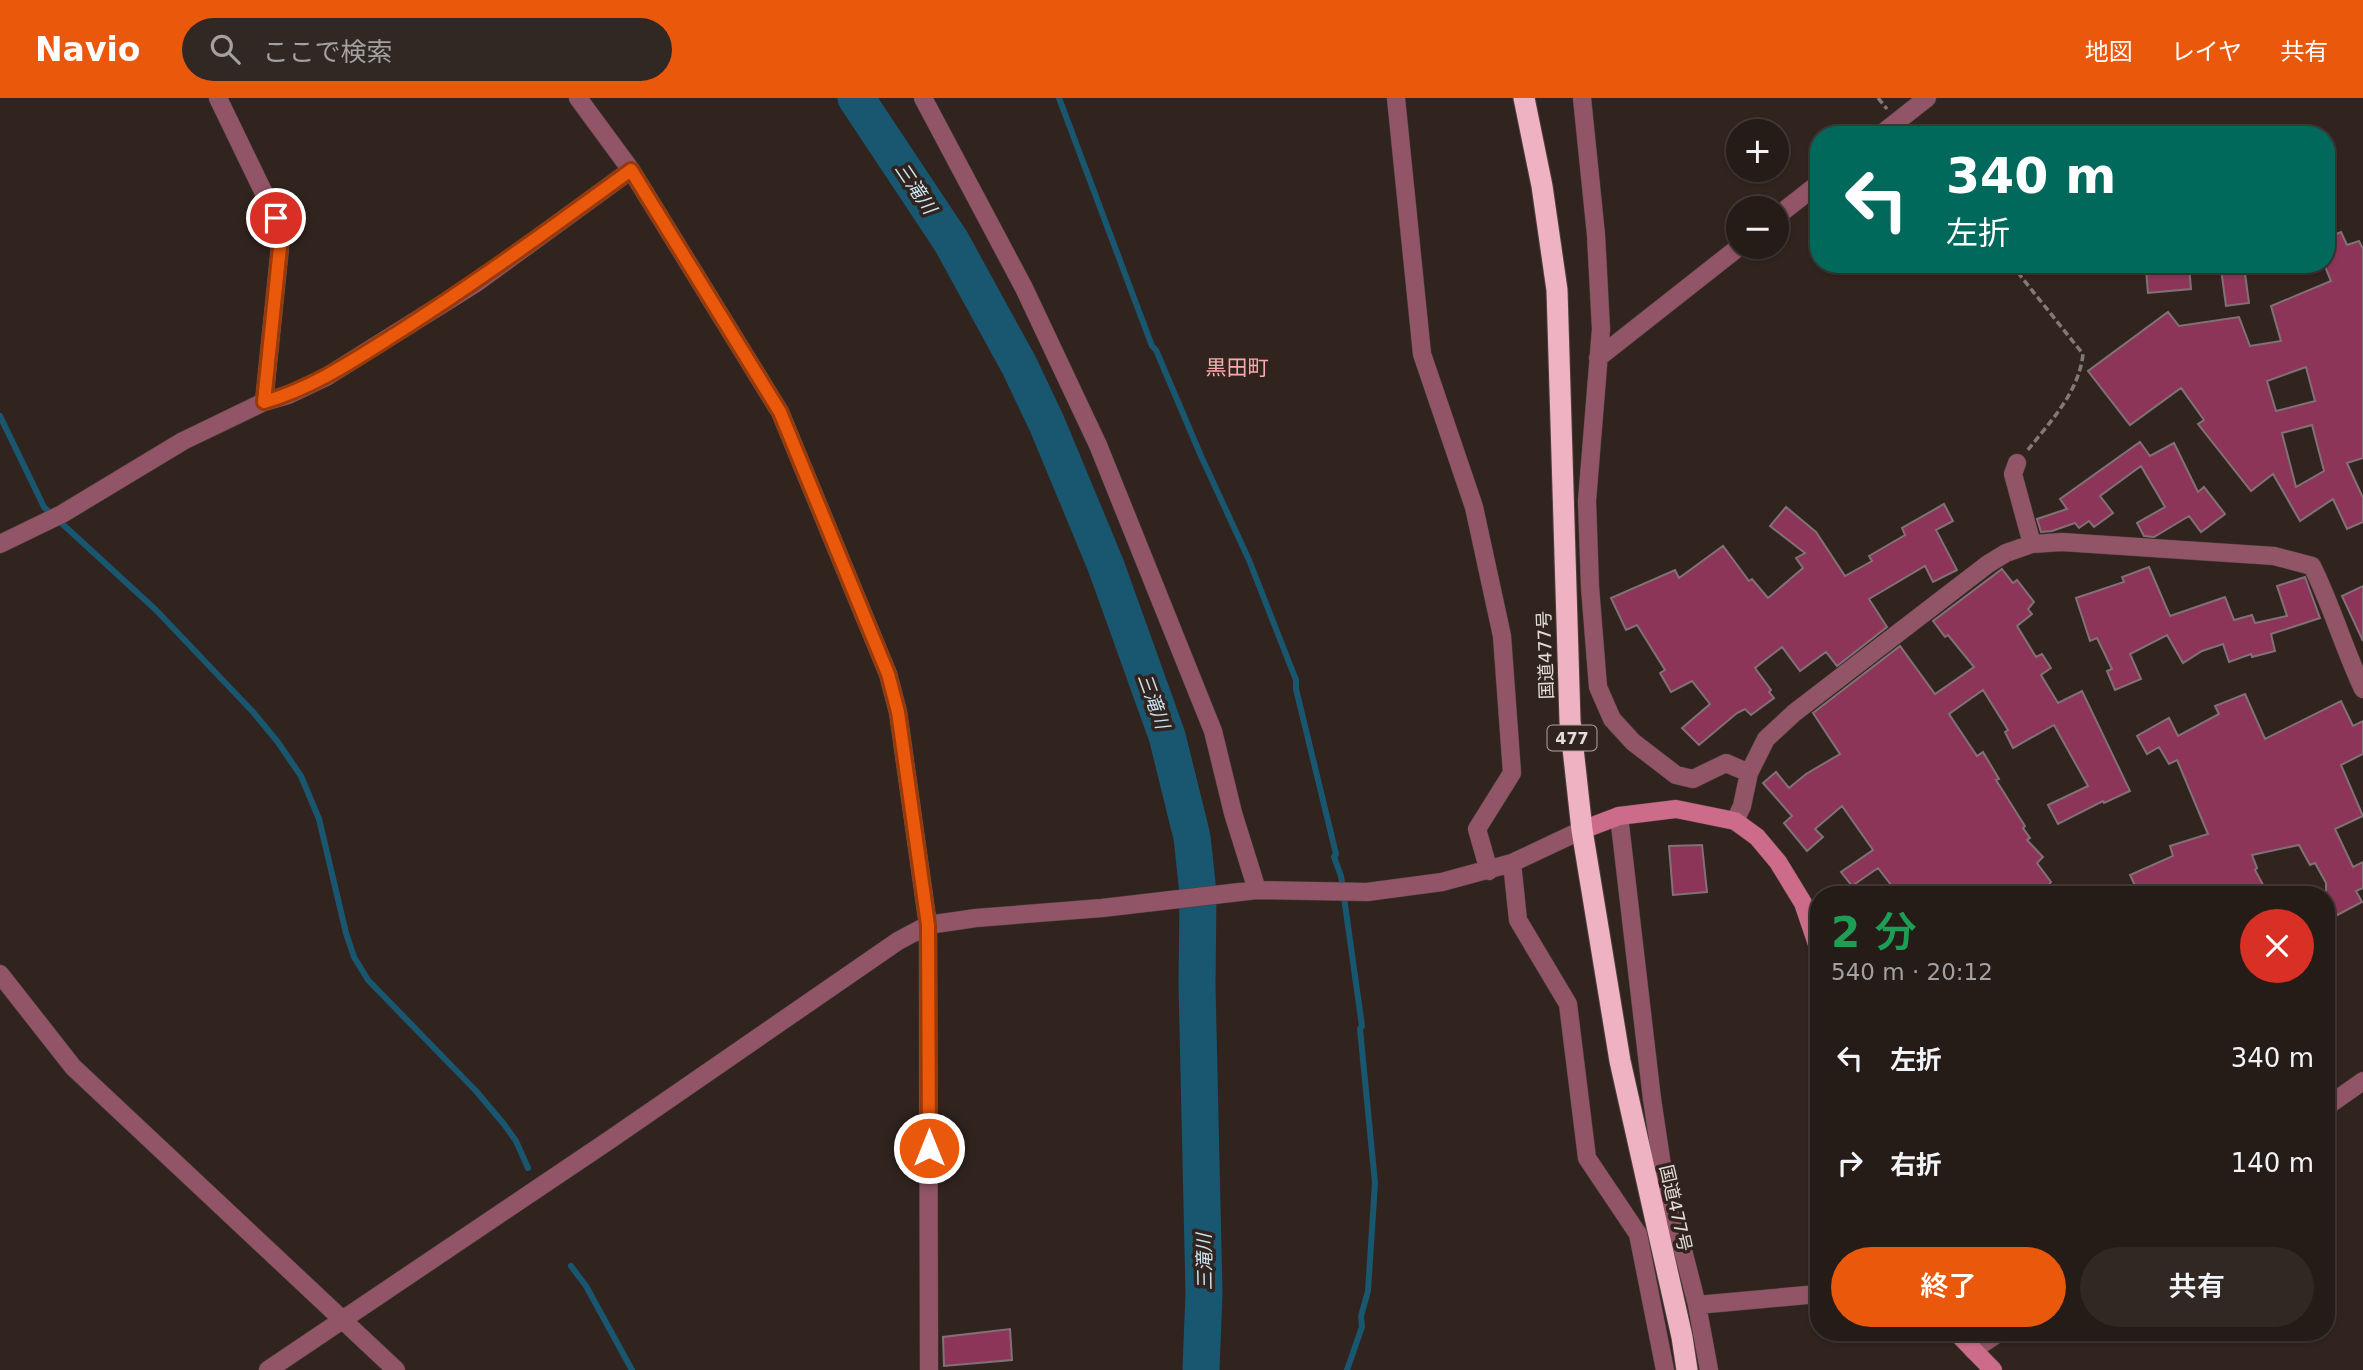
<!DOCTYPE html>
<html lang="ja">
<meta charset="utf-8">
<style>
:root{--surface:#251b17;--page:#312824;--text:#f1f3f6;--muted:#a3a1a1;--line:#423936;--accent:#ea580c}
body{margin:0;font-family:"DejaVu Sans","Noto Sans JP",sans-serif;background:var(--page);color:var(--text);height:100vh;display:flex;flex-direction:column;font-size:26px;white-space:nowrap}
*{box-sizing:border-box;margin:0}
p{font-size:23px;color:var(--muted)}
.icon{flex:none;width:38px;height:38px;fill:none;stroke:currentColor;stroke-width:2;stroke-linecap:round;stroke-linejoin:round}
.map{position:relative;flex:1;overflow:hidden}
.panel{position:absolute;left:1810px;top:788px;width:525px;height:455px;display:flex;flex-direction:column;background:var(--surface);border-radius:28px;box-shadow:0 2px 5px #0004,0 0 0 2px var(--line)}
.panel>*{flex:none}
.hud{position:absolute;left:1810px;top:28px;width:525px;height:147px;border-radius:28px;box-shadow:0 2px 5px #0004,0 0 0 2px var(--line);background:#00695c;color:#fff;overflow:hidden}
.buttons{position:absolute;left:1726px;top:21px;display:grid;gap:14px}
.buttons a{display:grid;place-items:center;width:63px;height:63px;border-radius:50%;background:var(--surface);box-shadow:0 2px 5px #0004,0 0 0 2px var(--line);font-size:35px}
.pin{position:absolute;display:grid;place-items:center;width:60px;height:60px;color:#fff;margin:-30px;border:4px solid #fff;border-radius:50%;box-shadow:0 2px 7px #0007}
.me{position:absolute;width:77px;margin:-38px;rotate:0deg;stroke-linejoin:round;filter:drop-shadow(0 0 5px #0008)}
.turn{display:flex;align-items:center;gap:24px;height:147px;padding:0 21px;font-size:32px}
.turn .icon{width:91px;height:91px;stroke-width:2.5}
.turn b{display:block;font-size:49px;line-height:60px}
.round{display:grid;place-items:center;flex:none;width:74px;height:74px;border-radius:37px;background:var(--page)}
.headline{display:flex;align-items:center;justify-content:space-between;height:119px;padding:0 21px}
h1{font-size:42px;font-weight:600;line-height:52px;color:#1e9e55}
.action{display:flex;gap:14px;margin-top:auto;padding:14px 21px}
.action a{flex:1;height:80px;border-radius:42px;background:var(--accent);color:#fff;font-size:28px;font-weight:600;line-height:80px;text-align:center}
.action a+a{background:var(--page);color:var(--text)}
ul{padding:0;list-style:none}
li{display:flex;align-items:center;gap:21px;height:105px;padding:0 21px}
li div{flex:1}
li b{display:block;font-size:26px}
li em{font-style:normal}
header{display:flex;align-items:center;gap:42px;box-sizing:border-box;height:98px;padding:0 35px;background:var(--accent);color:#fff}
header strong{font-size:33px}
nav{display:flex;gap:38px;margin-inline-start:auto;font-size:24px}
.search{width:490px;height:63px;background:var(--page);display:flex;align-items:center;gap:18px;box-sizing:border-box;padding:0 24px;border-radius:38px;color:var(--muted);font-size:26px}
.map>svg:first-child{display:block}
</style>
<header>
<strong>Navio</strong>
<div class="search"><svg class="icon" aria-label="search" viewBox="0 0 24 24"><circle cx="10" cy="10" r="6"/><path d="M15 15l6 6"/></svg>ここで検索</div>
<nav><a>地図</a><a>レイヤ</a><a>共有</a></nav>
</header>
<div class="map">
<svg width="2363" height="1272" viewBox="0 0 2363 1272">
<rect width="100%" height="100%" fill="#31241f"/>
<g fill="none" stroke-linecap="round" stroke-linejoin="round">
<!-- stream -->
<path stroke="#195670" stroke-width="6" d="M1059 0 1152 248 1156 252 1201 358 1249 462 1296 582V591L1336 756 1334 759 1341 778 1362 928 1360 931 1375 1085 1368 1193 1361 1218 1362 1229 1347 1272
M0 318 44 409 156 512 253 614 277 643 301 678 319 721 346 835 354 859 368 882 476 993 503 1025 516 1043 528 1070
M571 1168 586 1188 632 1272"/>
<!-- river -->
<path stroke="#195670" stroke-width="37" d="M856 0 951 143 1019 267 1047 326 1106 468 1167 638 1192 739 1198 795 1197 887 1204 1195 1201 1272"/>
</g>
<!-- building -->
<path fill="#8d3558" stroke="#817176" stroke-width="2" fill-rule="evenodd" d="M2341 134 2347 147 2359 143 2363 151V360L2347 365 2363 400V424L2347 431 2333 401 2300 423 2273 376 2251 393 2198 326 2204 322 2181 290 2130 327 2088 273 2168 214 2179 228 2239 219 2250 248 2281 243 2271 208 2331 183 2326 171V140ZM2306 269 2315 303 2276 313 2267 283ZM2312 327 2324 373 2296 389 2282 335Z
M2189 168 2191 191 2148 195 2146 171Z
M2244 168 2249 205 2226 208 2221 171Z
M2140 344 2150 358 2174 345 2198 394 2204 389 2225 416 2201 434 2189 418 2154 439 2144 438 2137 425 2165 409 2141 368 2100 398 2113 415 2094 429 2089 423 2079 430 2075 425 2052 433 2041 434 2037 421 2067 411 2060 401Z
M1944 406 1953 423 1936 432 1957 472 1933 484 1925 468 1869 501 1887 529 1837 568 1826 554 1800 573 1782 549 1755 570 1771 592 1769 594 1774 600 1751 617 1745 611 1737 615 1699 647 1682 630 1710 606 1692 583 1671 594 1660 575 1665 572 1637 527 1626 532 1611 500 1675 472 1679 480 1723 448 1749 483 1752 481 1768 500 1803 470 1796 460 1805 455 1770 428 1786 409 1816 434 1845 478 1872 463 1869 458 1905 437 1902 430Z
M2149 469 2170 518 2225 499 2234 522 2252 517 2255 525 2287 518 2277 488 2305 479 2320 520 2271 536 2275 553 2252 559 2251 556 2229 564 2223 546 2202 553 2183 565 2167 537 2130 556 2141 581 2115 592 2107 573 2112 571 2097 540 2090 543 2076 500 2124 484 2122 479Z
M2002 471 2013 485 2017 482 2034 504 2028 511 2032 516 2017 528 2036 559 2042 556 2051 570 2041 577 2058 605 2082 593 2130 693 2104 705 2103 703 2058 726 2048 707 2088 688 2054 627 2013 650 2005 634 2008 632 1983 592 1949 616 1977 658 1983 654 1999 681 1996 682 2025 728 2023 730 2030 740 2027 742 2043 759 2037 765 2051 784 2049 787 2056 796H1898L1878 770 1852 788 1841 774 1873 752 1842 708 1815 731 1823 739 1807 753 1784 725 1792 718 1763 685 1776 674 1789 690 1806 676 1840 656 1813 615 1900 548 1935 596 1974 569 1948 537 1945 539 1933 523Z
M2363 488V543L2342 498Z
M2245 596 2265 641 2341 603 2353 628 2363 623V656L2341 667 2363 718 2335 731 2353 769 2363 764V790L2356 793 2362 804 2326 823V785L2315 765 2310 767 2299 747 2252 757 2257 770 2255 772 2268 796H2139L2130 777 2173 758 2170 748 2208 736 2177 662 2169 666 2159 649 2147 656 2137 638 2169 620 2178 638 2219 616 2215 608Z
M1702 747 1707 794 1673 797 1669 748Z
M1010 1231 1012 1262 944 1268 943 1239Z"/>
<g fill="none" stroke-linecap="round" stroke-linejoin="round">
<!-- street casing -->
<g stroke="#4e413d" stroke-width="19">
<path id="street" d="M218 0 276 120 280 149 264 304
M578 0 631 72 780 314 888 576 898 614 928 827 929 1272
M923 0 1024 190 1098 347 1213 633 1233 715 1257 792
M1396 0 1422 256 1474 409 1502 538 1512 675 1477 731 1489 773
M1582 0 1596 137 1601 231 1587 403 1590 489 1598 589 1612 621 1633 644 1676 677 1693 681 1726 665 1749 675
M1880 37 1927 0
M1776 119 1818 86
M1598 260 1739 149
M2017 365 2013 376 2032 446
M0 446 62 416 183 343 264 304 288 297 326 279 476 185 631 72
M1619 718 1652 1001 1663 1074 1697 1207 1709 1272
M1735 723 1742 708 1749 675 1766 641 1794 615 1988 466 2006 455 2032 446 2062 444 2274 458 2312 468C2332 508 2344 551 2363 591
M1512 765 1518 822 1568 906 1587 1060 1638 1136 1665 1272
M0 876 73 969 396 1272
M2326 1009 2363 983
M1697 1207 1818 1196
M1973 1252 2000 1234
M268 1272 611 1041 898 843 928 827 976 820 1102 810 1257 792 1367 794 1442 784 1512 765 1582 732"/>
</g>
<!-- secondary casing -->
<g stroke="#4e413d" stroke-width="19">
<path id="secondary" d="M1582 732 1619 718 1676 711 1735 723 1757 739 1778 764 1803 805 1818 849
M1956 1234 1993 1272"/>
</g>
<!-- highway casing -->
<g stroke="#4e413d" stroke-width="23">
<path id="highway" d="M1524 0 1542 88 1557 192 1570 623 1582 732 1620 963 1682 1239 1687 1272"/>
</g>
<!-- path -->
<path stroke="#837974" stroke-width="3.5" stroke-dasharray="7 3.5" stroke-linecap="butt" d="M1878 0 1887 11
M2011 166 2083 256C2079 294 2050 324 2027 353"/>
<!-- street -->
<use href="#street" stroke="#915567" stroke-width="18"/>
<!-- secondary -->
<use href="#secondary" stroke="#cc6c8a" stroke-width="18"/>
<!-- highway -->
<use href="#highway" stroke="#efb2c3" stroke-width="21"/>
</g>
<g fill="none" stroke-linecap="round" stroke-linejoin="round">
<!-- route casing -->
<g stroke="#983908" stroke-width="18">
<path id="route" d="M276 120 280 149 264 304C313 290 354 262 397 235 477 184 554 128 631 72L780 314 888 576 898 614 928 827 929 1050"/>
</g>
<!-- route -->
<use href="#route" stroke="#ea580c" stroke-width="12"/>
</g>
<g text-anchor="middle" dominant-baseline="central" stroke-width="7" stroke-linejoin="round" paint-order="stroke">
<!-- shield labels -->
<rect fill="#31241f" stroke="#aea5a0" stroke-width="2" x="1547.5" y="627.5" width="49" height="25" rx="5"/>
<g font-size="16" font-weight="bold" fill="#e4dcd8">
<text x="1572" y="640">477</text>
</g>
<!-- street labels -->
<g font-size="18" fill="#e4dcd8" stroke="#31241f">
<text transform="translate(1545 557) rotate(-92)">国道477号</text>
<text transform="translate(1676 1110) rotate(77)">国道477号</text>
</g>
<!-- water labels -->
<g font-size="19" font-style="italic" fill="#cce3f0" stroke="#31241f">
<text transform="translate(916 90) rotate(56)">三滝川</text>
<text transform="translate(1154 603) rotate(70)">三滝川</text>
<text transform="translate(1204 1164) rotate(-91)">三滝川</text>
</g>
<!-- quarter labels -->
<g font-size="21" fill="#fca8ac" stroke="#31241f">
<text x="1237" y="270">黒田町</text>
</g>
</g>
</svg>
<div class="buttons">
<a>+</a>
<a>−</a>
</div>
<div class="pin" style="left:276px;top:120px;background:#d93025"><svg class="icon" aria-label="arrive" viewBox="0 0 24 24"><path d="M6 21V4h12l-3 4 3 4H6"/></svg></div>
<svg class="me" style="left:929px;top:1050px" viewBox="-20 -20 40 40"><circle r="17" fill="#ea580c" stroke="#fff" stroke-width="3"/><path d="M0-11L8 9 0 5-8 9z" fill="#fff"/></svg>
<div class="hud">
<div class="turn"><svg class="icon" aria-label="left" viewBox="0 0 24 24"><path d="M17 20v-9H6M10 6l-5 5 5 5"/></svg><div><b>340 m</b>左折</div></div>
</div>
<section class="panel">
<div class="headline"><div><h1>2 分</h1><p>540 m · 20:12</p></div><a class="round" style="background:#d93025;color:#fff"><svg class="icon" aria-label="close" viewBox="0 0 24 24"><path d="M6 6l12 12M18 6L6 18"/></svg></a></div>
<ul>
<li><svg class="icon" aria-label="left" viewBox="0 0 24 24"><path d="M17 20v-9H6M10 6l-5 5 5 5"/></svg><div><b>左折</b></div><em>340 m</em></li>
<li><svg class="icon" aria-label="right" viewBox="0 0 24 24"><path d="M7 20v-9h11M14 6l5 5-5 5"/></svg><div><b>右折</b></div><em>140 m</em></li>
</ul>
<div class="action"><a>終了</a><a>共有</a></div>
</section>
</div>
